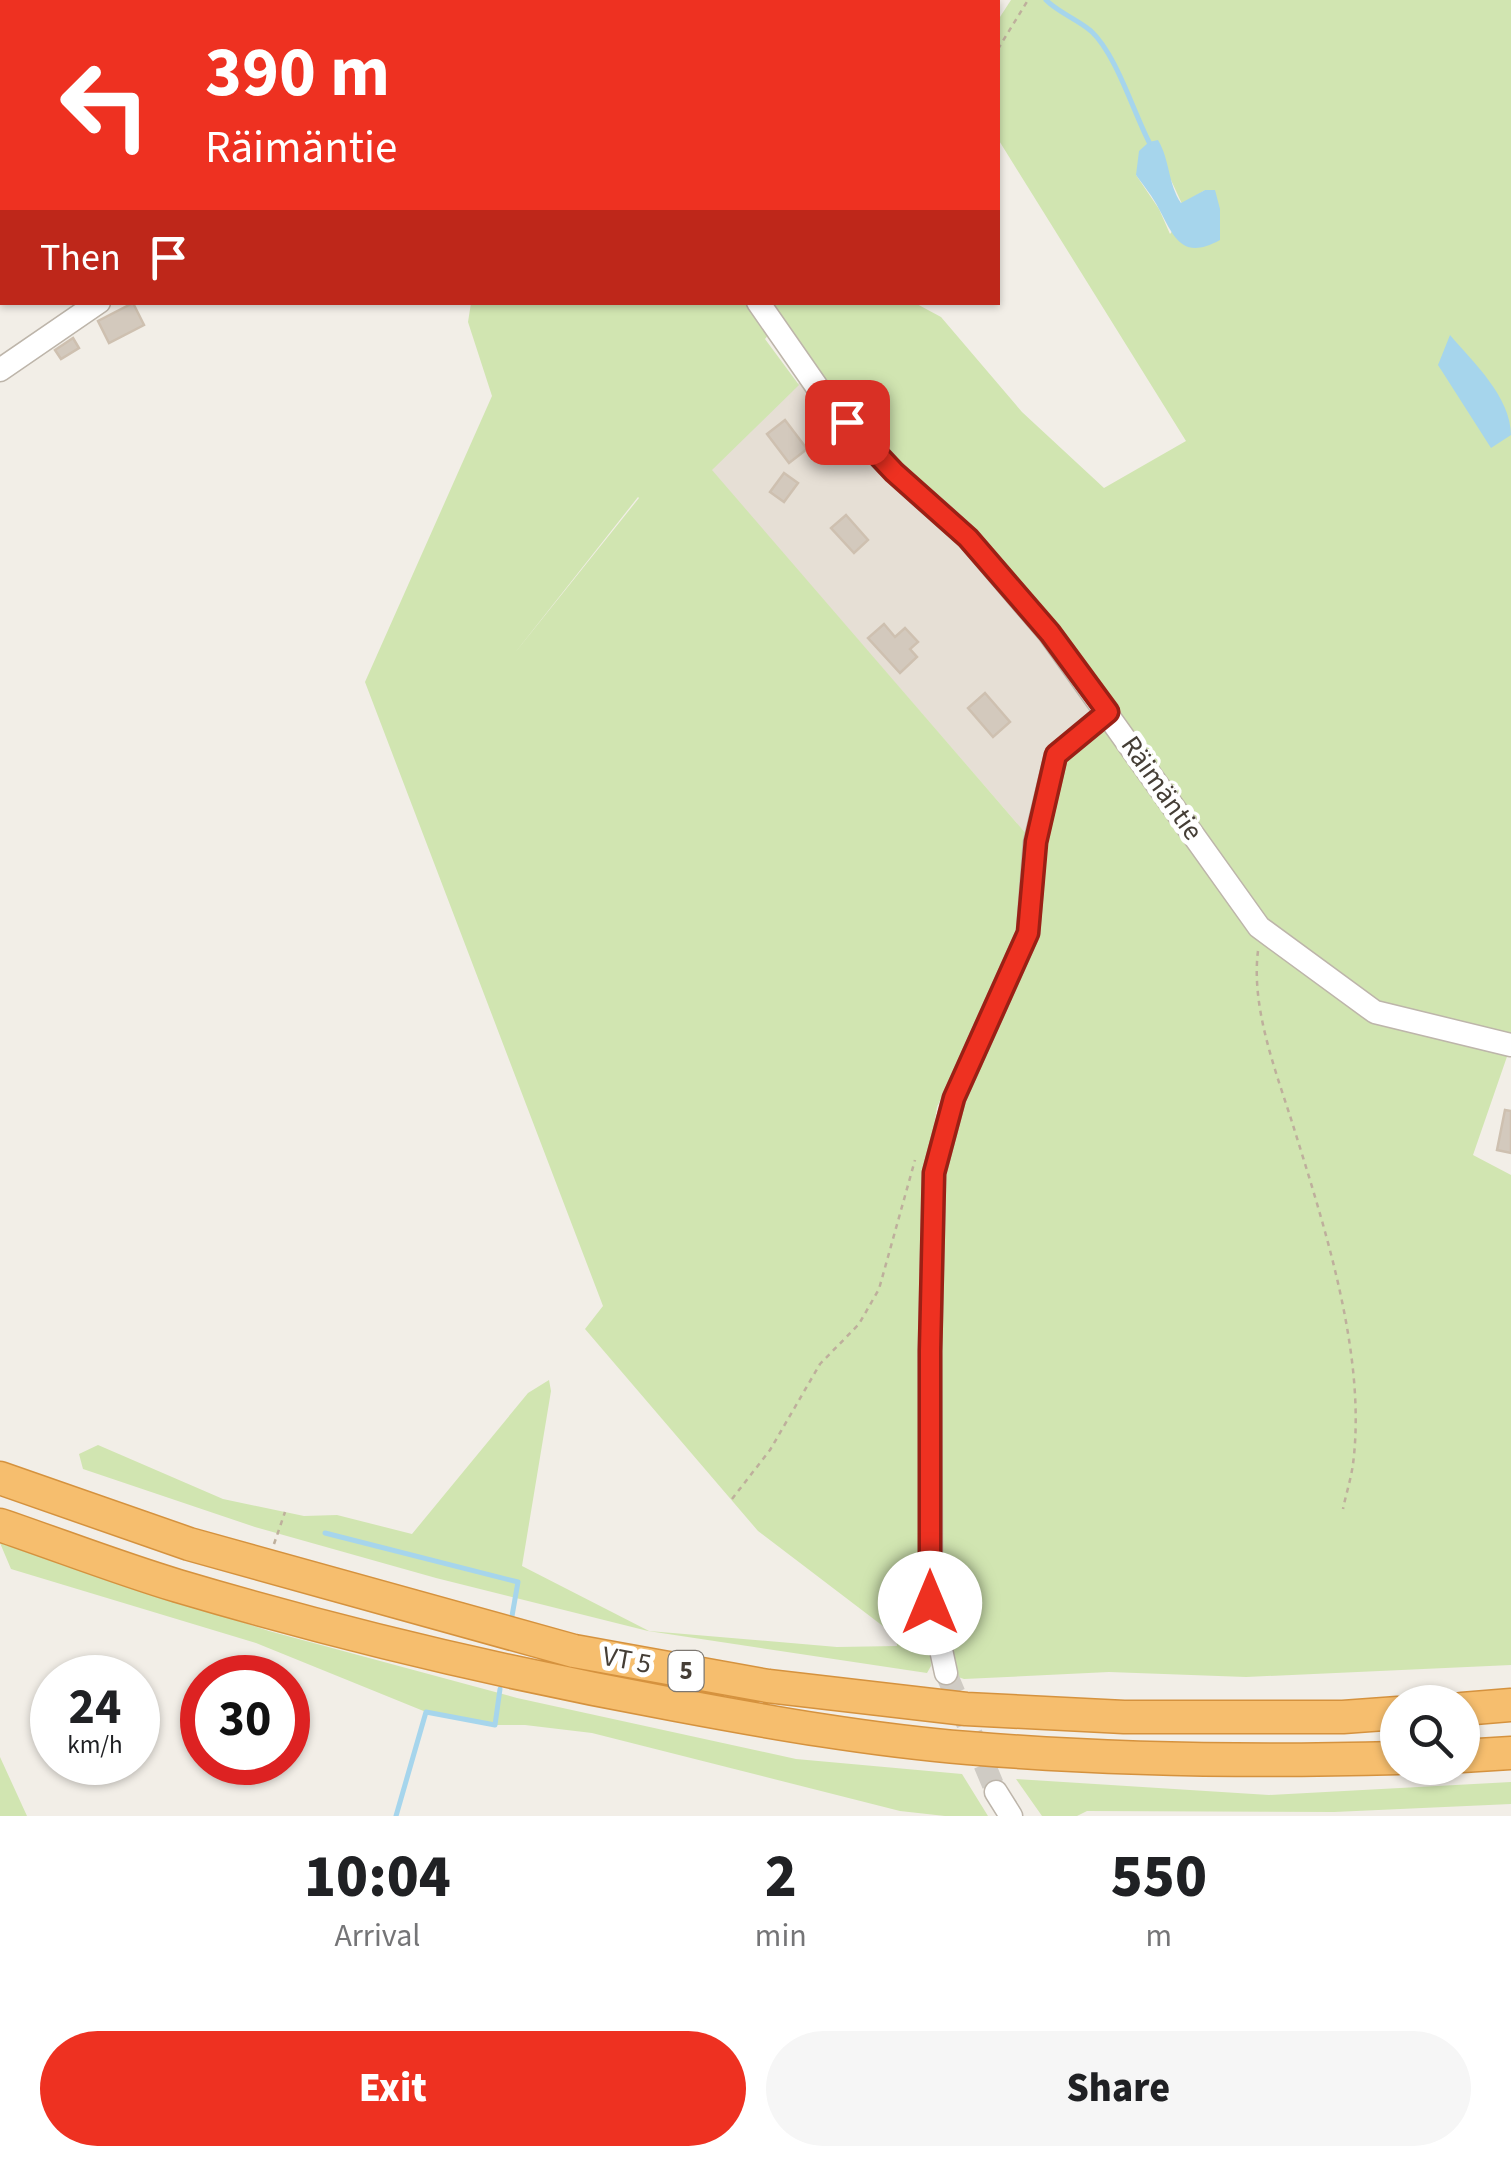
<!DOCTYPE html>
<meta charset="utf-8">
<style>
:root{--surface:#fff;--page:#f6f6f6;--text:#202124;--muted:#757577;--accent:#ee3121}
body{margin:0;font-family:"Source Sans 3",sans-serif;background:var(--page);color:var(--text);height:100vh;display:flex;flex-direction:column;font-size:38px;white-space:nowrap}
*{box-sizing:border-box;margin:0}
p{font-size:32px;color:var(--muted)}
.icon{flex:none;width:55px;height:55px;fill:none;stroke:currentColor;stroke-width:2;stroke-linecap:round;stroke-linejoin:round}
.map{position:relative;height:1816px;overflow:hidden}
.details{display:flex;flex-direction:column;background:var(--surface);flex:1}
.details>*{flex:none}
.guide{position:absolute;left:0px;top:0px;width:1000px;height:305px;box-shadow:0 2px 8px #0004;background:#ee3121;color:#fff;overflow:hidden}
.controls{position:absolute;left:1380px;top:1685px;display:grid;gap:20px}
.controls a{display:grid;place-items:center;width:100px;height:100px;border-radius:50%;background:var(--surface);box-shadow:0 2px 8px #0004;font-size:50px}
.speed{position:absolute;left:30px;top:1655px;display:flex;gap:20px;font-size:50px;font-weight:700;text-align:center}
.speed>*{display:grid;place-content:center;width:130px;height:130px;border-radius:50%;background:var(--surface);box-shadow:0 2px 8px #0004;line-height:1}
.speed small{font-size:25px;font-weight:400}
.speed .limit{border:15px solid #d22;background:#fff;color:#111}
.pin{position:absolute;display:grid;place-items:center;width:85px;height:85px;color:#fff;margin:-42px;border-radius:20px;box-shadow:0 5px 15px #0006}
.me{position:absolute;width:110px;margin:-55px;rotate:0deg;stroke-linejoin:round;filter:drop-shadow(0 0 8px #0008)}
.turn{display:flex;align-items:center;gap:35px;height:210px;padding:0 40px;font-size:45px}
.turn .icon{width:130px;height:130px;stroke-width:2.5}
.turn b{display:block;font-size:70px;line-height:85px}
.then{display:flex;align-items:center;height:95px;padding:0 40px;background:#0003;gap:20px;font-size:38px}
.eta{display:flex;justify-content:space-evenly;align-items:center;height:170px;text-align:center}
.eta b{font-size:60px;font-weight:800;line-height:70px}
.button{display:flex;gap:20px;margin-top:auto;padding:20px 40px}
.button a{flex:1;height:115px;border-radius:60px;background:var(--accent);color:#fff;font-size:40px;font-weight:800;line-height:115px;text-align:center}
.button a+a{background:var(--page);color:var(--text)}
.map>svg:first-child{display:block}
</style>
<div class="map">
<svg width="1511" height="1816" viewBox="0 0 1511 1816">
<rect width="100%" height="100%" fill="#f2eee7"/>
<!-- residential -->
<path fill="#e6dfd5" d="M808 374 1104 705 1028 836 711 470Z"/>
<!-- green -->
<path fill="#d1e5b1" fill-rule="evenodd" d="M1011 0H1511V1045L1473 1155 1511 1175V1665L1246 1677 1109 1672 964 1679 946 1673 931 1603 934 1173 1028 933 1056 755 1108 712 775 327 765 339 799 385 712 470 1028 836 1021 929 937 1107 927 1172 923 1491 931 1666 927 1673 648 1631 436 1578 255 1527 83 1469 79 1454 98 1445 223 1499 304 1516 337 1515 412 1534 528 1393 549 1380 551 1391 522 1566 649 1631 837 1647 897 1646 896 1636 758 1531 585 1329 603 1306 365 682 492 396 468 322 471 303H915L941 317 1022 412 1104 488 1186 441 998 139V20ZM1136 175 1171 180 1182 204 1205 190 1170 234 1159 209ZM638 497 639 498 514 654Z
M0 1543 269 1631 517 1698 796 1759 962 1774 988 1816H945L900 1811 592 1733 525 1725H495L426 1712 256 1643 11 1569Z
M0 1757 27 1816H0Z
M1016 1779 1269 1795 1511 1782V1804L1334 1812 1087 1811 1077 1816H1042Z"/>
<!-- water -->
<path fill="#a6d5ec" d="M1158 140C1170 160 1168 184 1181 203L1205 190H1215L1220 209V240C1182 261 1174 237 1159 209 1153 197 1144 186 1136 175L1139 151 1149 142Z
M1450 335C1473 362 1511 397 1511 435L1491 448 1438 365Z"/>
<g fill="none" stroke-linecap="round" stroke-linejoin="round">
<!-- stream -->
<path stroke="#a6d5ec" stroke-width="5" d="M1046 0C1059 13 1077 19 1091 31 1116 54 1133 111 1149 142
M325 1533 518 1582 512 1616
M396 1816 426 1712 495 1725 500 1689"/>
</g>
<!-- building -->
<path fill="#d3c9bd" stroke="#cec0b0" stroke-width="2.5" d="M133 303 144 325 109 343 98 321Z
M73 338 79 348 61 359 55 350Z
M785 420 807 449 789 463 767 434Z
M784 473 798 483 784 502 770 492Z
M846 515 868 540 854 553 831 528Z
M884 624 895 637 905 628 918 642 910 649 917 657 900 673 868 638Z
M985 693 1010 722 993 737 968 708Z
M1505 1110 1511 1111V1153L1497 1150Z"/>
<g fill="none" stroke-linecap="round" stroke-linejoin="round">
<!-- minor-tunnel -->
<path stroke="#cfcbc4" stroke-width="22" stroke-dasharray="22 11" stroke-linecap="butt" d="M946 1673 996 1792"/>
<!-- minor casing -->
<g stroke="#bdb5aa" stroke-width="25">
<path id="minor" d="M609 0V2
M544 2 549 0
M758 302 824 397 894 472 968 538 1049 633 1259 927 1375 1012 1511 1045
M0 370 99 302
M946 1673 931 1603 930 1351 934 1173 954 1098 1028 933 1035 843 1056 755 1108 712
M996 1792 1011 1816"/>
</g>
<!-- highway casing -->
<g stroke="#d5923e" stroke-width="35">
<path id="highway" d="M0 1478 189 1544 574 1651 768 1686 966 1709 1124 1717H1343L1398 1713
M0 1525C59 1545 118 1568 178 1586 343 1635 508 1674 677 1705 773 1723 870 1740 968 1748 1111 1760 1254 1762 1398 1758
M1462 1709 1511 1705
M1462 1756 1511 1753"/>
</g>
<!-- path -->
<path stroke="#beaf9c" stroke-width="2.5" stroke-dasharray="5 5" stroke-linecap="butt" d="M998 49 1028 0
M1258 951C1251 1007 1275 1069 1292 1122 1324 1225 1367 1355 1353 1464 1351 1479 1346 1494 1343 1509
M732 1499 770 1450 820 1364 859 1324 879 1289 915 1160
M274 1544 285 1512"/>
<!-- minor -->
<use href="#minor" stroke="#fff" stroke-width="22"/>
<!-- highway -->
<use href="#highway" stroke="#f6be6e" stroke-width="32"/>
</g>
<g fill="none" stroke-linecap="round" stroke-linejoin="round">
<!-- route casing -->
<g stroke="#9b2015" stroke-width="25">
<path id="route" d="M847 422 894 472 968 538 1050 633 1108 712 1056 755 1036 842 1028 933 954 1098 934 1173 930 1351V1603"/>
</g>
<!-- route -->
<use href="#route" stroke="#ee3121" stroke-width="18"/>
</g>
<g text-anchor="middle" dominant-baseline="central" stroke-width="10" stroke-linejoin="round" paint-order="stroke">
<!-- shield labels -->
<rect fill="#fff" stroke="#7d7872" stroke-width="2.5" x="668.5" y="1651" width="35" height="40" rx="8"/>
<g font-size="25" font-weight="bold" fill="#453e36">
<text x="686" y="1671">5</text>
</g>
<!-- street labels -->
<g font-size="28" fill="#453e36" stroke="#fff">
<text transform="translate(1162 788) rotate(55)">Räimäntie</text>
<text transform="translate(627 1660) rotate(10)">VT 5</text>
</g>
</g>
</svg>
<div class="controls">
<a><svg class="icon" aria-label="search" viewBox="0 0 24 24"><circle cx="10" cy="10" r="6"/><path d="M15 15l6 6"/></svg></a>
</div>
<div class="speed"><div>24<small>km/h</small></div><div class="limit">30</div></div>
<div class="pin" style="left:847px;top:422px;background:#d93025"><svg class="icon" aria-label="arrive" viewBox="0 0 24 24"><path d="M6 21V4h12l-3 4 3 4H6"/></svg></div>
<svg class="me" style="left:930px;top:1603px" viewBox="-20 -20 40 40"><circle r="19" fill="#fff"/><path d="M0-13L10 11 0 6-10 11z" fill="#ee3121"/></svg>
<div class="guide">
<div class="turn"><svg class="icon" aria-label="left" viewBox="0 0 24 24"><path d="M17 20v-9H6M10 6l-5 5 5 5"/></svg><div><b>390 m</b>Räimäntie</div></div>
<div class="then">Then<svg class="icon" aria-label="arrive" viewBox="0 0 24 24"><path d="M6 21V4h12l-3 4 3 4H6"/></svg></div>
</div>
</div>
<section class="details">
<div class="eta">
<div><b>10:04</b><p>Arrival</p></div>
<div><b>2</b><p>min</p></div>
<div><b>550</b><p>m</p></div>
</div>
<div class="button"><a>Exit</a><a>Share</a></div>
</section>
